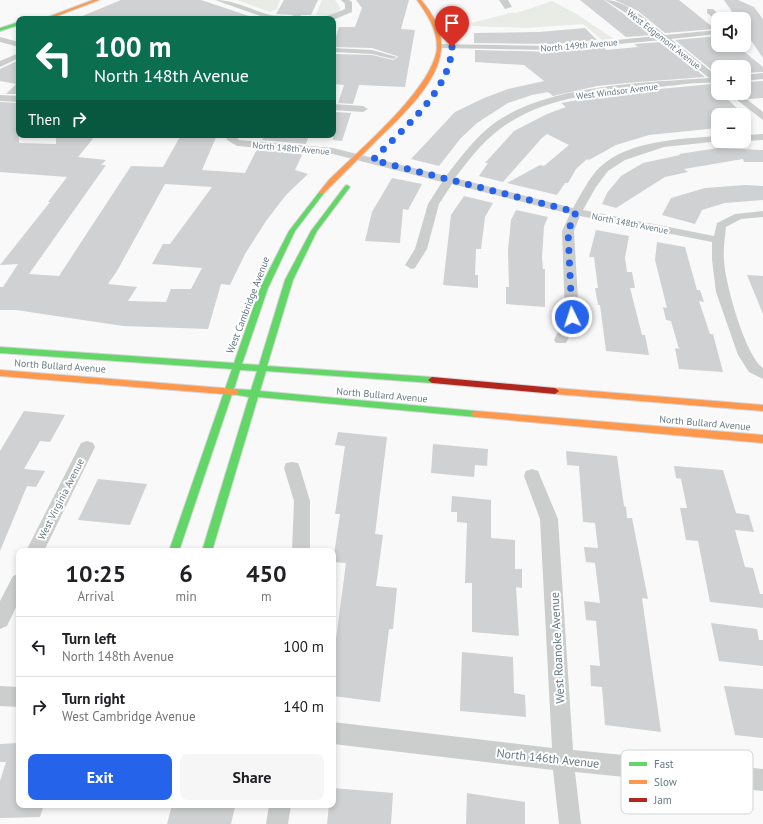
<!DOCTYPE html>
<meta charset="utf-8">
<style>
:root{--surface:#fff;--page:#f6f6f6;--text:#202124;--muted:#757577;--line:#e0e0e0;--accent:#2563eb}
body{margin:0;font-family:"PT Sans",sans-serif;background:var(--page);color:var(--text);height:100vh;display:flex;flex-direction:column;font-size:15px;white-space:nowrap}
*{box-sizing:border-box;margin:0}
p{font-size:13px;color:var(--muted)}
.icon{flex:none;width:22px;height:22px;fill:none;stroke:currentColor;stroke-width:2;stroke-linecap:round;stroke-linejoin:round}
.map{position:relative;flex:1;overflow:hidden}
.details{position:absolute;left:16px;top:548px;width:320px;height:260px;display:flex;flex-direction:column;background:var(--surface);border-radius:8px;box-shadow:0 2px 6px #0003}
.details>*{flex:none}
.hud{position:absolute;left:16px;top:16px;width:320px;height:122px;border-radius:8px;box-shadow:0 2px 6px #0003;background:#0b6e4f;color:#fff;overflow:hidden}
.tools{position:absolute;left:711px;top:12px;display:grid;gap:8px}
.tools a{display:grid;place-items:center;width:40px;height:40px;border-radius:8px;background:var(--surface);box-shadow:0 2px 6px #0003;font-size:20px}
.pin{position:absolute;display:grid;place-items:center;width:34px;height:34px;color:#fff;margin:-41px -17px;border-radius:50% 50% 50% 0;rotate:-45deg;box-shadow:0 0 4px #0007}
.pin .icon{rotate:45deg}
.me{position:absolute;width:44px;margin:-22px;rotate:356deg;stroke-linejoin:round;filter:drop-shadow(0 0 3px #0008)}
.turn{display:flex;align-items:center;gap:14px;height:84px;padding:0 12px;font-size:18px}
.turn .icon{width:52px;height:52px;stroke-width:2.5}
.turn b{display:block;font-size:28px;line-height:34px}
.then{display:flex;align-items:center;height:38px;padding:0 12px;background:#0003;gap:8px;font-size:15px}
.eta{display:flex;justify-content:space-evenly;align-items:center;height:68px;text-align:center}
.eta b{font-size:24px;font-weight:700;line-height:28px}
.button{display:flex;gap:8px;margin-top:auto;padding:8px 12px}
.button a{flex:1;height:46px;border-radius:8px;background:var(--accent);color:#fff;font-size:16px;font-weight:700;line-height:46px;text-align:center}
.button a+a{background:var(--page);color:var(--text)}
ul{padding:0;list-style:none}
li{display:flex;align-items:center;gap:12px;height:60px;padding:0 12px;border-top:1px solid var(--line)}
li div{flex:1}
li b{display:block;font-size:15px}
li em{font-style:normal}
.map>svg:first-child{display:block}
</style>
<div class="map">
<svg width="763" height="824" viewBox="0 0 763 824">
<rect width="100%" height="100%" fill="#f9f9f9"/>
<!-- green -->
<path fill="#e8ebe6" d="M237 0H280L277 9 270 12Z
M322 0H335L341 9 331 16 316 15Z
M552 1 575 13 614 39 602 40 583 24 525 28 472 26 471 23 507 14V13H517Z"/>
<!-- building -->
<path fill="#cfd1d2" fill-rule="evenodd" d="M121 0H201L252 17 251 19H75Z
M284 0H318L311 15H301L299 19 292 15 276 14Z
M356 0H409L401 29 415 30 405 87 359 85 353 104 338 103 344 85 333 84V54L372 55 393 60 398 57 397 56 372 48 333 47 339 27H355L362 8Z
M580 0H604L653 35 626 37Z
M615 0H679L715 29 665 33 638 11Z
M724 0H738L754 7 763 19V58L744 30V19H737Z
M585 28 597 40 554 44 474 43V33L539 32Z
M718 36V45H736L763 67V72L744 73V67H718V75L675 40Z
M662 42 705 77 626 83 597 86 553 96 548 92 532 95 508 103 477 123 460 139 439 166 411 159 455 112 484 98 508 89 544 81 524 65 475 62V50L554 52 604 47 606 50 638 47 634 44Z
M19 60V94H6L16 84 0 81V69Z
M763 81V98L749 99 744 95V82Z
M712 84 718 85V93H721L744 115H718V128L649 135 616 145 589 160 587 159 576 169 568 183H565L557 195 507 183 540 165 544 166 569 145 547 134 542 138 503 182 479 176 488 163H485L514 131 547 114 566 107 561 103 617 93Z
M0 102 19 103V143L56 144V135H96L78 157 106 160 101 165H106L29 274 59 276 131 166 163 167 181 135H217L202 170 245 173 257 149 303 153 295 170 308 174 286 195 266 221 245 254 230 285 221 284 208 329 123 326 16 310H0V287H3L18 264 0 265 50 202H48L67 177 0 172ZM165 184 212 187 170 244H163L152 264 202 268 191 289H171L166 302 128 301 137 287 108 284 117 271Z
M335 112 351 113 342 141 333 140V118Z
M265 135H309L306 144 262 140Z
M718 148 763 150V162H744L743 159 684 169 688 172 665 177 616 208 602 204 607 193 621 176 643 163 680 155 679 154Z
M392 178 422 184 408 210 403 209 400 243 365 241 372 212Z
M745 185 763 186V200L725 203 702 210 695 224 662 215 671 198 705 188Z
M464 196 493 203 485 217 481 249H476L475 275H478V288L443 285 451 215Z
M516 210 548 217 544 226 542 258 543 269H545V307L506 304V287H509L508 250 511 220Z
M596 230 629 236 625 258 627 272H632L635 288H630L642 335H645L649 355 606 351 600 305H598L595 288H598L594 257H589Z
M657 242 685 247 697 290H700L704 302 699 301 710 334H713L723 372 679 369 675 348 679 349 671 321 666 320 663 307 667 308 655 260Z
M747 275 763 276V314Z
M24 411 65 415 50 442 40 441 24 469 45 471 36 487 27 486 0 551V451Z
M338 432 387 437 375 534 383 535 376 586 397 588 393 629H389L380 702 333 696V674L335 659H333V639H336L346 563 333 562 340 514H335L345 446 335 445Z
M433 444 488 449 487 466 475 465 474 477 431 473Z
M566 451 617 456 624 506 626 507 627 518H632L648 599 642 598 661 732 605 725 602 687 591 686 590 665 600 666 596 621 586 620 584 601 600 603 595 563 586 562 584 547 598 548 595 523 583 522 579 466 567 465Z
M674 466 723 470 736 513 749 515 754 532 735 530 745 567 753 568 760 594H763V608L710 602 698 541 686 540 680 508H687L681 479 676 478Z
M98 479 147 484 130 525 78 520Z
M452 496 491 500V538L515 540V569H522V588L516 587 519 636 472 632V583H465L467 523 457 522V512H451Z
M711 623 757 629 759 640H763V666L719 661Z
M462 652 513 657 514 693 525 695 526 717 460 711Z
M724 686 763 689V738L735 735Z
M19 743V805H44L40 817 0 818V781L6 762H0V744Z
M333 788 393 793 391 824H327L329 805H333Z
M467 793 525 802V824H466Z
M172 805H229V807H235L231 824H167Z"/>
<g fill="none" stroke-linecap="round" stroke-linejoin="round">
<!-- fast casing -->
<g stroke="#d5d6d7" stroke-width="2">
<path id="fast" d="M19 22V25L0 31V28Z
M347 185 350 187 317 231 293 280 267 366 432 377 436 380 432 383 266 371 260 391 476 411 479 412 481 414 479 416 476 417 258 397 212 551H202L249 397 232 394 179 551H169L232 369 0 353V347L234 363 260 288 289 231 320 191H324V193L295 231 268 288 242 364 259 365 285 280 311 231 345 186ZM240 370 257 371 251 390 234 389Z"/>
</g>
<!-- slow casing -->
<g stroke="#d5d6d7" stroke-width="2">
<path id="slow" d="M93 0H99L49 19H43Z
M417 0H421C433 14 443 31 441 50 438 85 396 121 372 145 356 161 340 177 324 193H320V191L328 181C357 152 435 87 437 47 437 29 427 14 417 0Z
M0 370 235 389 239 392 235 395 0 376Z
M555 388 763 405V411L555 394 551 391Z
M476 411 763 435V443L476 417 473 416 471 414 473 412Z"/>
</g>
<!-- jam casing -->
<g stroke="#d5d6d7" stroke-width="2">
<path id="jam" d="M432 377 555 388 559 391 555 394 432 383 428 380Z"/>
</g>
<!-- street -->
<path fill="#cccece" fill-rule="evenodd" d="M215 0C235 0 251 10 270 15 279 17 291 14 298 19H269Z
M341 0H349L352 2V12L333 20 320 19 345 9V4Z
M499 0H508L512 7 505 9Z
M605 0C627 0 649 22 665 35L718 30V34L671 39 718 77V84C705 80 672 86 657 87 605 92 543 96 500 129 482 142 468 161 455 178L573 208C581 194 589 178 600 167 629 140 681 139 718 136V141H721L664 147 625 160 608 171 596 187 583 210 714 236 717 223 735 214 763 211V217L741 219 726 227C725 238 723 249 724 260 725 283 745 355 763 368V379L749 372 738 355 716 292 712 260V242L580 216 574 231 579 317 566 343H556L554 340 565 317 562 231 570 214 452 184 439 204 427 249 415 268 411 269 405 265 415 249 428 204 442 182 333 154 237 146 227 140 226 135H236L239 140 333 148 446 176C460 158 475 138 493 124 548 84 643 83 709 78L662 40 554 50 439 48 435 46 439 44 554 46 657 36 634 18Z
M707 9H713L724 19H718L717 21 707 13Z
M0 37 19 42V47L0 42Z
M333 48 372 50 397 57 393 59 372 54 333 52Z
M19 53V58L0 67V61Z
M763 73V79L744 81V75Z
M728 93H739L763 112V120Z
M0 95 19 96V102L0 101Z
M333 104 363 106 368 109 363 112 333 110Z
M763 134V140L744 141V135Z
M87 441 93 443 95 447 44 551H26L81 443Z
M292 462 298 463 300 468 310 501V551H292L294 501 284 468 286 463Z
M532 469 538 471 558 519 573 750 763 769V791L575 772 581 824H559L553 770 333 744V722L552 748 540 519 524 476 526 471Z
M19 574V601L7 626 0 629V601L13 576Z
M0 686 19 687V707L0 706Z
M269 805H291L288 824H266Z"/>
<!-- fast -->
<use href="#fast" fill="#63d668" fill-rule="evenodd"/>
<!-- slow -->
<use href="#slow" fill="#ff974d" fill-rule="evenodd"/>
<!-- jam -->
<use href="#jam" fill="#b3261e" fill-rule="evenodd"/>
</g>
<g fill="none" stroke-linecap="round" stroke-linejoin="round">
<!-- route -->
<path stroke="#2563eb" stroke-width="7" stroke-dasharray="0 12.6" d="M452 47C450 92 402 129 373 160L576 212 568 231 572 317"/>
</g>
<g text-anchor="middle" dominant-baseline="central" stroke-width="4" stroke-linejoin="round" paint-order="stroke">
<!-- far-street labels -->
<g font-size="9" fill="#657983" stroke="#fff">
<text transform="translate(664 39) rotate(38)">West Edgemont Avenue</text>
<text transform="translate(579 45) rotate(-5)">North 149th Avenue</text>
<text transform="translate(617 91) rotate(-7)">West Windsor Avenue</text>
<text transform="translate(291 148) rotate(5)">North 148th Avenue</text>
<text transform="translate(630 223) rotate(11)">North 148th Avenue</text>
</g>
<!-- street labels -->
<g font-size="10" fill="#657983" stroke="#fff">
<text transform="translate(248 305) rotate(-69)">West Cambridge Avenue</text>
<text transform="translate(60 366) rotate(4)">North Bullard Avenue</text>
<text transform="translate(382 395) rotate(5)">North Bullard Avenue</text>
<text transform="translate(705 423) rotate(5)">North Bullard Avenue</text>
<text transform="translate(61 499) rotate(-63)">West Virginia Avenue</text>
</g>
<!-- near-street labels -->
<g font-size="12" fill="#657983" stroke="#fff">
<text transform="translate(557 648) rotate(-93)">West Roanoke Avenue</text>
<text transform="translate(548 758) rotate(6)">North 146th Avenue</text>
</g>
</g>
<!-- legend -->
<rect x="621" y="750" width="132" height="64" rx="6" fill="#fff" stroke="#d1d7da" stroke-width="1"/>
<rect x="629" y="762" width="18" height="4" fill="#63d668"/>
<rect x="629" y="780" width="18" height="4" fill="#ff974d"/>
<rect x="629" y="798" width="18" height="4" fill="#b3261e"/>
<g font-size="11" fill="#657983">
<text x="654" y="768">Fast</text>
<text x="654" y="786">Slow</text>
<text x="654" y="804">Jam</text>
</g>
</svg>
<div class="tools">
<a><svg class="icon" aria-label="sound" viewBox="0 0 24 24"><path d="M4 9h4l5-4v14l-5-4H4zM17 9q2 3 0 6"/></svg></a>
<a>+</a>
<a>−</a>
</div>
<div class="pin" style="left:452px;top:47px;background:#d93025"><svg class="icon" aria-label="arrive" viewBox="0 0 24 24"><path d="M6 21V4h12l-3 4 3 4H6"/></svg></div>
<svg class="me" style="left:572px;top:317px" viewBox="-20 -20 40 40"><circle r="17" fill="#2563eb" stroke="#fff" stroke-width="3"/><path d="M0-11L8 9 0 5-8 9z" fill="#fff"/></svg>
<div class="hud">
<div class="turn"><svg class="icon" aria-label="left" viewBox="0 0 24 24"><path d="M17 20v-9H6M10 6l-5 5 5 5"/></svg><div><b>100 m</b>North 148th Avenue</div></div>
<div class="then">Then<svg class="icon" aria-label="right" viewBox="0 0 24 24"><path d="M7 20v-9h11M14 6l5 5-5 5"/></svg></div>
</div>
<section class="details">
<div class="eta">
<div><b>10:25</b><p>Arrival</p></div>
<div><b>6</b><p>min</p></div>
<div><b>450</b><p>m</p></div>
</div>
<ul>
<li><svg class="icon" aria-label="left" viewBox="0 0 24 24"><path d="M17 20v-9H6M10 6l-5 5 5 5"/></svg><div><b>Turn left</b><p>North 148th Avenue</p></div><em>100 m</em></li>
<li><svg class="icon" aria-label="right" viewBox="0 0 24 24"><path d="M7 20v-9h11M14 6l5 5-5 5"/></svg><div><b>Turn right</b><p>West Cambridge Avenue</p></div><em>140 m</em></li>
</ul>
<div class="button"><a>Exit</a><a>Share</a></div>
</section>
</div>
